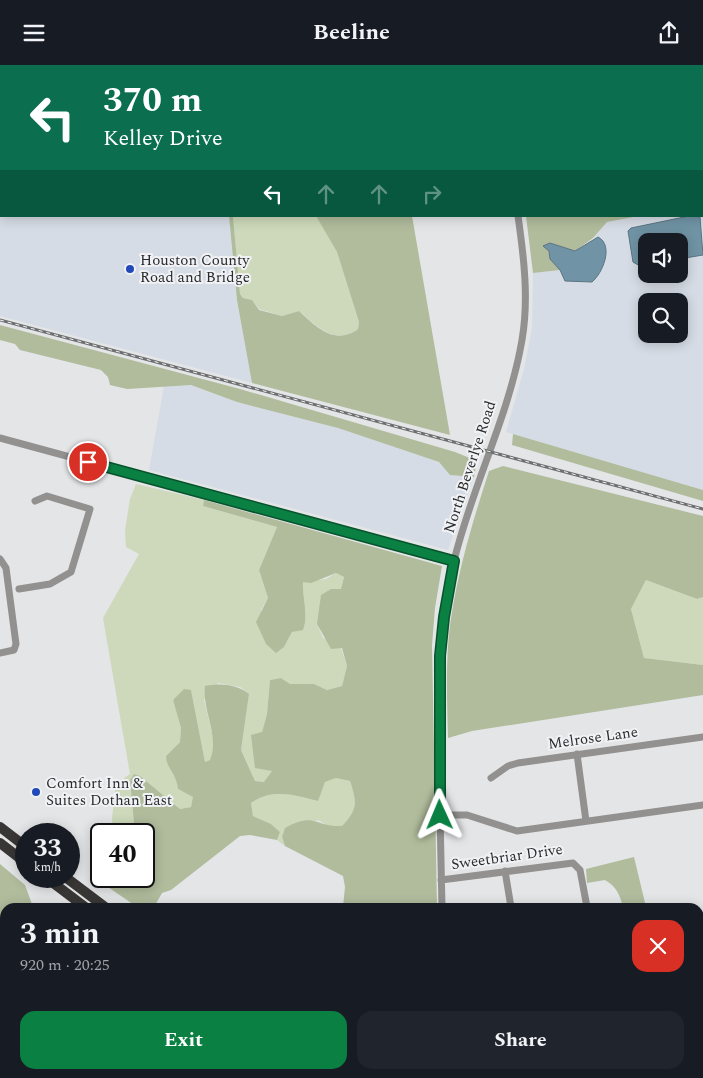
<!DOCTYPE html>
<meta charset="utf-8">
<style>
:root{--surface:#171b24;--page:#20242c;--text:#f1f3f6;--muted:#9ea1a6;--accent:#0b8043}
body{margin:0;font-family:Spectral,serif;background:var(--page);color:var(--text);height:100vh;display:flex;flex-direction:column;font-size:19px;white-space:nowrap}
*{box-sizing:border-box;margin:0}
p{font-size:16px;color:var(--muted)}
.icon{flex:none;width:28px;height:28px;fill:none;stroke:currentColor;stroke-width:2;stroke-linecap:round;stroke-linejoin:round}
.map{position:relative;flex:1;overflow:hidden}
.side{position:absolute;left:0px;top:838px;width:704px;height:176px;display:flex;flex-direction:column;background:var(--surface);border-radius:15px 15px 0 0;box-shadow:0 2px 12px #0003}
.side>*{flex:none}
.banner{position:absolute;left:0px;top:0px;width:704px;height:152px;box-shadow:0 2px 12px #0003;background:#0b6e4f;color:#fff;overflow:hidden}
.fabs{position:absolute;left:638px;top:168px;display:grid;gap:10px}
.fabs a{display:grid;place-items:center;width:50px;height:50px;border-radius:10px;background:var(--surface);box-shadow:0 2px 12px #0003;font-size:25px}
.speed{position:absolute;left:15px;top:758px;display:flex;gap:10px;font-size:25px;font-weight:700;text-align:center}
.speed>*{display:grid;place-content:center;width:65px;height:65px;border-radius:50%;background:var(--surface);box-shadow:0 2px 12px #0003;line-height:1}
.speed small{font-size:12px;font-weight:400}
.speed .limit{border:2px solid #111;border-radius:8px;background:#fff;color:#111}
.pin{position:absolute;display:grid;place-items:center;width:42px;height:42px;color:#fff;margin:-21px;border:2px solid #fff;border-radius:50%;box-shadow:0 1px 5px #0007}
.me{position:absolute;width:55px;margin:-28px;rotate:359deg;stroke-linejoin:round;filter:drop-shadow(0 0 4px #0008)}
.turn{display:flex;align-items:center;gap:18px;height:105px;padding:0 20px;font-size:22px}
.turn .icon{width:65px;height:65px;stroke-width:2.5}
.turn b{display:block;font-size:35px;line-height:42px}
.lanes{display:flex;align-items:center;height:48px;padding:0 20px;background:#0003;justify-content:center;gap:25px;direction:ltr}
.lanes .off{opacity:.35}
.round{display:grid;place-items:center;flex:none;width:52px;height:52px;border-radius:15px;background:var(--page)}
.head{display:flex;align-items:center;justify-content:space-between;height:85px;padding:0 20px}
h1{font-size:30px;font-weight:700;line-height:38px}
.cta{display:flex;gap:10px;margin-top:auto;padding:10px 20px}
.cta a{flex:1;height:58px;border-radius:15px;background:var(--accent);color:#fff;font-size:20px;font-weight:700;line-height:58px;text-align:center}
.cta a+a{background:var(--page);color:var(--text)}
header{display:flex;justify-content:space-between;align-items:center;height:65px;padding:0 20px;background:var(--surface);font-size:22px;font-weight:700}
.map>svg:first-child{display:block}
</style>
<header><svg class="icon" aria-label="menu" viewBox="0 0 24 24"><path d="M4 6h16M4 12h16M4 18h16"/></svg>Beeline<svg class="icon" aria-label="share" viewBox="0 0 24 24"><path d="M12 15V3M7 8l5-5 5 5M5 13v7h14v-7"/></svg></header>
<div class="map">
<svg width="703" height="1013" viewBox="0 0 703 1013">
<rect width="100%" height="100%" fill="#e3e5e7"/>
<!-- built -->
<path fill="#d6dce5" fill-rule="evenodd" d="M703 140V425L506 367 524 304 532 263 533 208 560 205 572 216 587 217 598 172 593 173 607 157 639 151H702ZM646 176H679V209H646ZM646 236H679V269H646Z
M0 143 1 151H229L237 235 252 318 0 251Z
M191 320 237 337 338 363 439 397 451 410 474 412 448 485 149 405 164 321Z"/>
<!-- green -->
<path fill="#cdd9ba" d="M233 151H316L337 187 359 257 358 264C334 281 317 261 299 246L282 251 259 244 252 235 243 233 240 229Z
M136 419 204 435 203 441 277 462 259 505 268 533 261 545 284 582 292 567 303 564C309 550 302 533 303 517L326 514 336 508 344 512 341 524H331L317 559 323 573 341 583 347 601 342 621 327 625 314 619H290L281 613 270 615 267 649 262 667 272 706 265 717 255 716 241 685 249 629 240 622 218 618 204 635 213 672 215 685 210 695 205 697 191 625 173 635 181 663 180 677 166 691 176 712 178 724 194 732 191 742 180 744 140 711 134 709 130 715 135 769H113L112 753 116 719 130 709 103 553 139 489 126 482 125 465 130 434Z
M646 515 697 534 703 532V600L644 593 631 544Z
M336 713 350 716C357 738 358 744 342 761H328L318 755 282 772 285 781 277 775 280 767 271 759 253 751 251 738C273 723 293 730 317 736L325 717Z"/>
<!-- forest -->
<path fill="#b0bc9c" d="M0 0H280L1 1 0 112Z
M229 151H233L240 229 243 233 252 235 259 245 282 251 299 246C316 262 335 281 358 264L359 257 337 187 316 151H412L450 370 252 318 237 235Z
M526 151H639L607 157 593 173 575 186 550 178C546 189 552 196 560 205L533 208Z
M0 260 240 324 455 387 477 396 474 412 450 410 439 397 338 363 237 337 191 320 127 324 110 320 108 312 101 305 20 285 15 279 0 275Z
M513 369 703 425V436L512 380Z
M503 401 703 451V532L697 534 646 515 631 544 644 593 703 600V630L472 666 448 673C447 631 445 588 452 547 460 499 474 452 489 406Z
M204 435 442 501 435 543 432 580 437 842H343L345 822 343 811 285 781 282 772 285 763C315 746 314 762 342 761 358 744 357 738 350 716L336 713 325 717 318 736C293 730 273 723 251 738L253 751 271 759 280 767 277 775 250 770 240 771 171 825 162 828 154 842H137L108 822 117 811H144V769H135L130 715 134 709 140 711 180 744 191 742 193 732 178 724C176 707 167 705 166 691L180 677 181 663 173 635 184 624 191 625 205 697 210 695C220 671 202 646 205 621 221 618 236 619 249 629L241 685 255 716 264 717 272 706 255 703 251 670 262 667 267 649 270 615 281 613 290 619H314L327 625 342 621 347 601 342 583 331 584 317 559 321 530 331 524H341L344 512 336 508 311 518 303 517C302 533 309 550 303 565L292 567 284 582 276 588 266 579 256 557 268 533 259 505 277 462 203 441Z
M634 792 646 842H623C620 830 616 821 605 815L587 818 586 804Z
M0 799 25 820 33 842H5V892L0 894Z
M78 1009H282L287 1013H77Z
M358 1009H419L428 1013H363Z"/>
<!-- water -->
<path fill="#7094a5" stroke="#5b7481" d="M689 151 700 152 703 190 679 194V176H646V200L640 201 633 197 628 166 631 163Z
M598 172C614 180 603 208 592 217L565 216 560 205 550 194 549 186 543 181 550 178 575 186Z"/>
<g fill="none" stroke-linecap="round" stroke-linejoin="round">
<!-- minor -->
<path stroke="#929190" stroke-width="7" d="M498 0V1
M0 373 454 496
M0 494 6 503 16 579 14 585 0 588
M19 524 50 519 71 507 90 444 47 431 35 436
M577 689 586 756
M491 713 508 701 518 698 703 672
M440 750H467L517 766 703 740
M505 806 511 842
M441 815 573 798 580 805 587 842
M442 842C441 796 440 749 439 703 438 633 437 564 454 496 472 421 509 351 522 275 529 234 524 193 518 151
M40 1009 43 1013
M455 1009 456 1013
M503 1009 509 1013
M617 1009V1013
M30 1013 35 1009
M60 1013 63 1009
M536 1013 538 1009"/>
<!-- major -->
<path stroke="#504e4d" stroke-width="9" d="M318 1 320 0
M0 139H1"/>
<!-- highway -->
<path stroke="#393735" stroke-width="10" d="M0 762 26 782
M0 778 26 798
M44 811 85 842
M64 811 105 842
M306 1009 311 1013
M322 1009 327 1013"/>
<!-- rail casing -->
<g stroke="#6d6f70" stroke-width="3">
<path id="rail" d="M287 1 288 0
M0 115H1
M0 255 703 444"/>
</g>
<!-- rail -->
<use href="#rail" stroke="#f0f2f5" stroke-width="1" stroke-dasharray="4" stroke-linecap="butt"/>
</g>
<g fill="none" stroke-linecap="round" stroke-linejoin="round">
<!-- route casing -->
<g stroke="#07532c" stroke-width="12">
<path id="route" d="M88 397 454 496 444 552 440 591V750"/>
</g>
<!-- route -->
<use href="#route" stroke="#0b8043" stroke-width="9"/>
</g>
<!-- markers -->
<g fill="#214ab8" stroke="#f0f2f5" stroke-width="2">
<circle cx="130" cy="204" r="5"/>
<circle cx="36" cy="727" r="5"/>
</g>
<g text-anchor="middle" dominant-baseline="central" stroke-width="4" stroke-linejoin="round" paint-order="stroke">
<!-- poi labels -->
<g font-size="15" fill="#2a2b2c" stroke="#f0f2f5" text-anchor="start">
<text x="140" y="195">Houston County<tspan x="140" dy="17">Road and Bridge</tspan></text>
<text x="46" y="718">Comfort Inn &amp;<tspan x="46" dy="17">Suites Dothan East</tspan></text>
</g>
<!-- street labels -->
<g font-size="15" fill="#2a2b2c" stroke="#f0f2f5">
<text transform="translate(470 402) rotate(-72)">North Beverlye Road</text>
<text transform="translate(593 673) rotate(-8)">Melrose Lane</text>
<text transform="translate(507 792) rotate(-8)">Sweetbriar Drive</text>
</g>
</g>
</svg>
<div class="fabs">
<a><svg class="icon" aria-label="sound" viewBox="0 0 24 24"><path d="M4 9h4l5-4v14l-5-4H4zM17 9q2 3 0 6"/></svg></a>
<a><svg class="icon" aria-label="search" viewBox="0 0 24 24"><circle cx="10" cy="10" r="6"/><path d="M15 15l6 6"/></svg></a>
</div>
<div class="speed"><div>33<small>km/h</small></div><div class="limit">40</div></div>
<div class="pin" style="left:88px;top:397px;background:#d93025"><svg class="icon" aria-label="arrive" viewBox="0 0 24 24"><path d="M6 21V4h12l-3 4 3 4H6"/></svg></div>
<svg class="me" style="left:440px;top:750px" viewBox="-20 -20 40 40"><path d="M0-17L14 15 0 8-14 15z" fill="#0b8043" stroke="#fff" stroke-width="4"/></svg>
<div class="banner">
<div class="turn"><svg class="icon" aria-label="left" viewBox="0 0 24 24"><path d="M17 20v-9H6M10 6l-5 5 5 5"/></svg><div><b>370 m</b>Kelley Drive</div></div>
<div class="lanes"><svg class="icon" aria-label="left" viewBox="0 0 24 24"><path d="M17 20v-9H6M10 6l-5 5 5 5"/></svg><svg class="icon off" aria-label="ahead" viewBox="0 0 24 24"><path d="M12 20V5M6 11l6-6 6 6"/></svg><svg class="icon off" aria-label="ahead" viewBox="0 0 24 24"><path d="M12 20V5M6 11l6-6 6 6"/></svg><svg class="icon off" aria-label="right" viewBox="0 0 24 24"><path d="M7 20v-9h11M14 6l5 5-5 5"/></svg></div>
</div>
<section class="side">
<div class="head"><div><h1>3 min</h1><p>920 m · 20:25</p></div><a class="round" style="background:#d93025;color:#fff"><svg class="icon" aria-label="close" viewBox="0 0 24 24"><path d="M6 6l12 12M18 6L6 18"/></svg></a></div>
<div class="cta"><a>Exit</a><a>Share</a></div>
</section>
</div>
